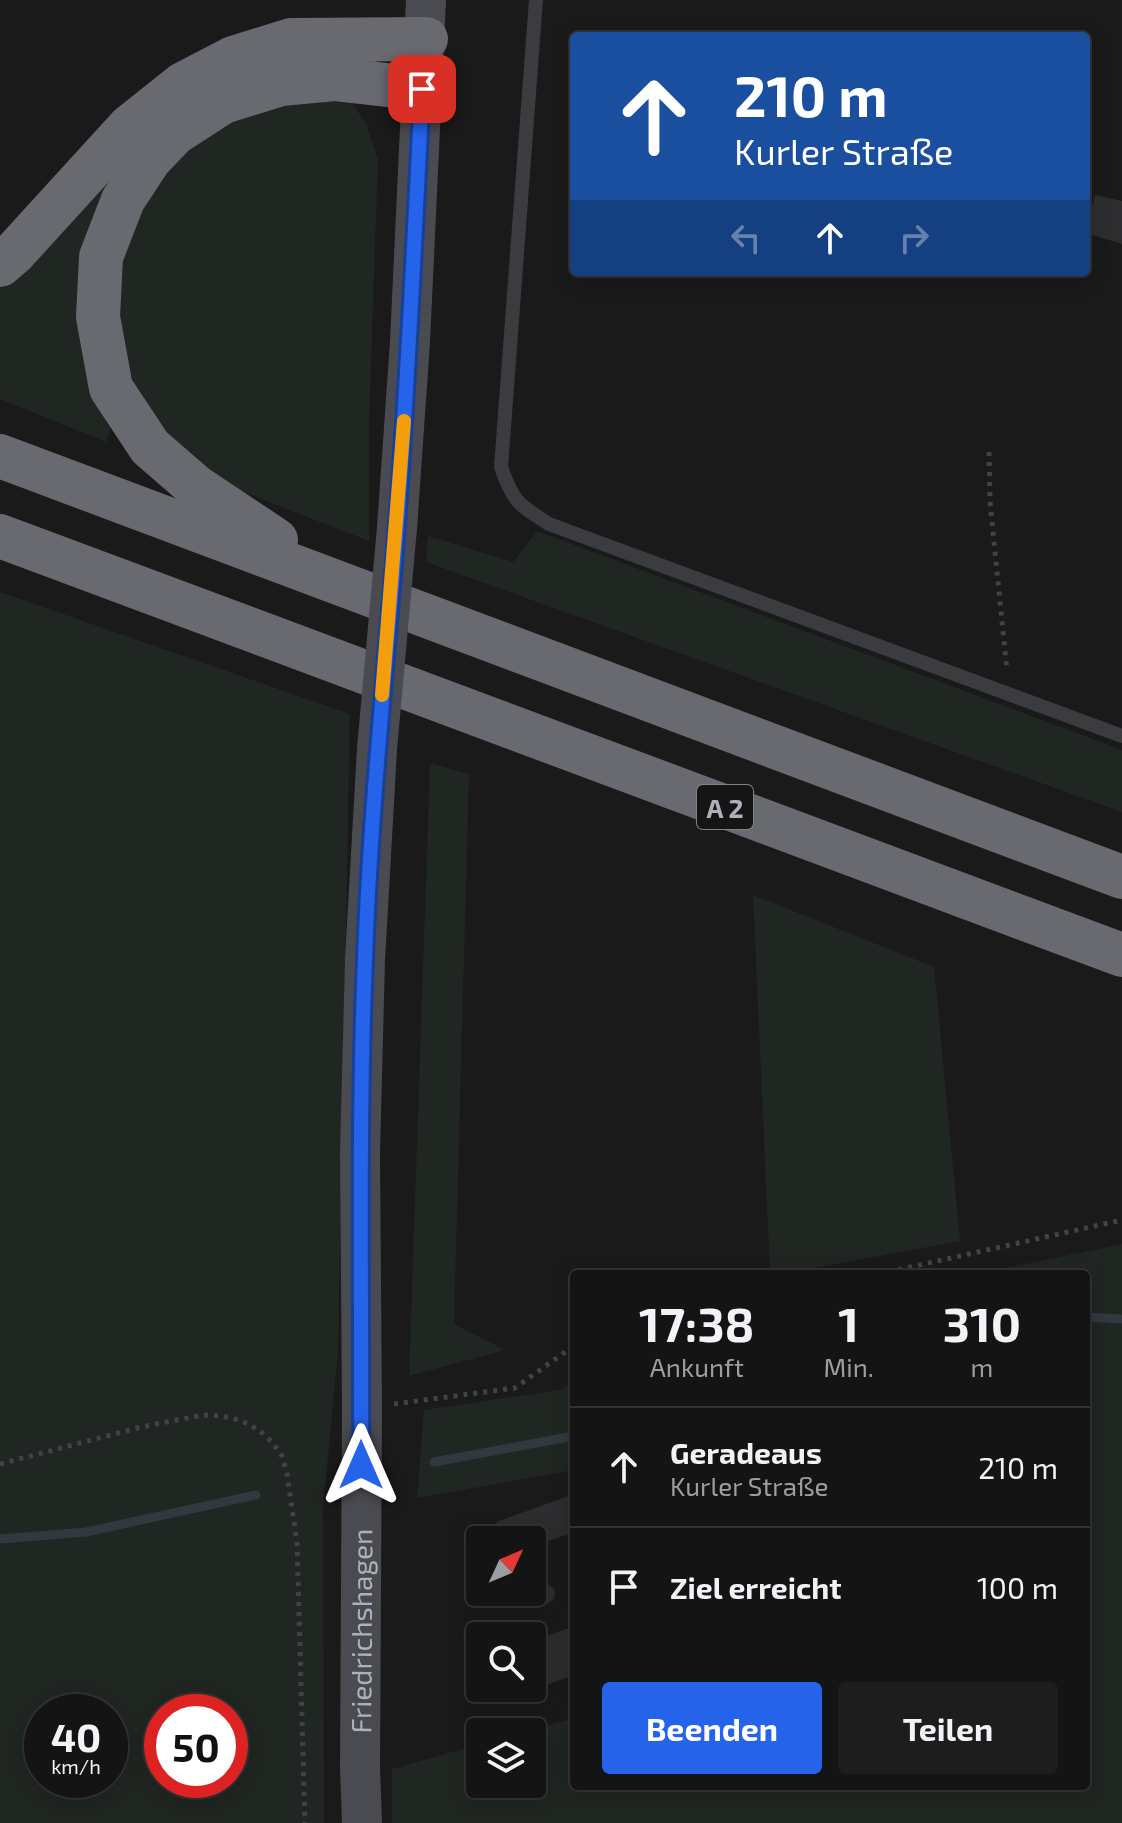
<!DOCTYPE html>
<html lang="de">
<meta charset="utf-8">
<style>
:root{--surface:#141414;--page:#1d1d1d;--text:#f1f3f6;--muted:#9d9ea0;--line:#333334;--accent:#2563eb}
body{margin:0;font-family:"Exo 2",sans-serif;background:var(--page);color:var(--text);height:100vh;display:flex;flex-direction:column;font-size:30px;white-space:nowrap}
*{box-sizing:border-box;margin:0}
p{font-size:26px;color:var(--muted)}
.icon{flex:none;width:44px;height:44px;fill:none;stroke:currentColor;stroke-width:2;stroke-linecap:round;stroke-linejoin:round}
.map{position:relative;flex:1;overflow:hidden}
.panel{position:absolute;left:570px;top:1270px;width:520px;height:520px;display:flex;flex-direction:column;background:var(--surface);border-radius:8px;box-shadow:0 4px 20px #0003,0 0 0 2px var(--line)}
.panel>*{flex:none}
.hud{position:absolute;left:570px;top:32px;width:520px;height:244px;border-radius:8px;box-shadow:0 4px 20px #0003,0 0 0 2px var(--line);background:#1a4fa0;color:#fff;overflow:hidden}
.needle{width:52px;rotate:46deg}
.tools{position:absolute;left:466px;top:1526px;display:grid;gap:16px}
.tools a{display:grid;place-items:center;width:80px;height:80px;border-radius:8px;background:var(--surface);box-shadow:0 4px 20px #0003,0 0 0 2px var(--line);font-size:40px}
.speed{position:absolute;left:24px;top:1694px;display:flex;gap:16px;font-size:40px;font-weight:700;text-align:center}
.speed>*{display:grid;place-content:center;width:104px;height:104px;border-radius:50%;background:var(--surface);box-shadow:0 4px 20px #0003,0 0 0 2px var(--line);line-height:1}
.speed small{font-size:20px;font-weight:400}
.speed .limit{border:12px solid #d22;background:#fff;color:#111}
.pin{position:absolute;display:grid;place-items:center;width:68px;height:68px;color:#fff;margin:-34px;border-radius:16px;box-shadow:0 4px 12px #0006}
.me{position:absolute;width:88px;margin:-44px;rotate:0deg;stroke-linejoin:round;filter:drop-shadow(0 0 6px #0008)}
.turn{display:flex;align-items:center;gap:28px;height:168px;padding:0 32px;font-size:36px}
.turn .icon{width:104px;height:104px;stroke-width:2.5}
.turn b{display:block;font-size:56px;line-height:68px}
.lanes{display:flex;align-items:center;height:76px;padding:0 32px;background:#0003;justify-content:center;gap:40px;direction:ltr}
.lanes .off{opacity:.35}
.eta{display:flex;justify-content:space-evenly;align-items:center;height:136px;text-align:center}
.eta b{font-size:48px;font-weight:700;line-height:56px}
.action{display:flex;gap:16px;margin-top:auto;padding:16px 32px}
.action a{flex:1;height:92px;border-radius:8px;background:var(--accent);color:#fff;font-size:32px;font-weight:700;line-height:92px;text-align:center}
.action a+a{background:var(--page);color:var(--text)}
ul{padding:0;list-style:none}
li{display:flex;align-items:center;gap:24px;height:120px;padding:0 32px;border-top:2px solid var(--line)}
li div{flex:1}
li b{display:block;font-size:30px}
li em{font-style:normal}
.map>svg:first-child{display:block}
</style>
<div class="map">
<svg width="1122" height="1823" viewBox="0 0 1122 1823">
<rect width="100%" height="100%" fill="#1a1a1b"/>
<!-- green -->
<path fill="#202621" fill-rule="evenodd" d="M346 95 366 123 378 160 369 422V541L231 487 159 432 134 384 119 334V271L134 217 159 176 192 142 234 115 288 97Z
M129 158 112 422 106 442 0 399V280Z
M537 531 1122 750V812L426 562 428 536 513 562Z
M0 592 350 714 338 1353 323 1508 324 1823H0ZM42 1712H110V1780H42ZM162 1712H230V1780H162Z
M430 763 469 774 454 1324 505 1350 409 1376Z
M753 895 934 967 960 1241 782 1274H770Z
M1122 1244V1823H392V1769L480 1744V1784H532V1732H523L574 1718V1786H1086V1274H977Z
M574 1380V1470L417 1498 424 1410 560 1390Z"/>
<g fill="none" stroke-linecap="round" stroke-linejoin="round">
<!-- stream -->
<path stroke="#31383e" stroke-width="9" d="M1086 1317 1122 1319
M434 1462 574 1436
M0 1539 86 1532 256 1495"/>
</g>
<!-- building -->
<path fill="#2d2d2f" d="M1095 195 1122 201V244L1086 233Z
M574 1494V1532L532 1547V1540H503L496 1522Z
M535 1594a10 10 0 1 1 20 0a10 10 0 1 1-20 0Z
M504 1624 507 1636H480V1688H520L521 1693 480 1703 463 1634Z
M574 1626V1675L544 1686 532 1655V1642Z"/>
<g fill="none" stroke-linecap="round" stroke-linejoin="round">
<!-- path -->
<path stroke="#414347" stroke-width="5" stroke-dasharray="4 6" stroke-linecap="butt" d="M989 452 990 502 1007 671
M879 1274 1122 1220
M394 1404 515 1388 568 1350 574 1349
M0 1464 141 1427 203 1415 222 1416 242 1421 259 1430 272 1442 282 1456 287 1474 297 1543 305 1823"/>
<!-- service -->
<path stroke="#3b3c40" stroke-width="14" d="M536 0 501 467C513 502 519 505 549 524L1122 736"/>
<!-- secondary -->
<g stroke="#494b50" stroke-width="40">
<path d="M397 528 410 342 426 0"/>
<path id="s1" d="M362 1823 360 1767 362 1409 360 1153 365 960 377 749"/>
</g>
<!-- motorway -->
<path stroke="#686a70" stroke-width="44" d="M0 265 15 252 129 127 183 84 233 58 291 40 426 39
M0 456 1122 877
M0 536 1122 955
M276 540 195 486 150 447 111 388 98 317 101 257 123 200 150 159 175 133 223 102 281 84 334 79 422 89"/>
<!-- secondary-bridge -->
<path stroke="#494b50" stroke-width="40" d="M377 749 397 528"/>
</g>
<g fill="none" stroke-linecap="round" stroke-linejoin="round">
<!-- route casing -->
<g stroke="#184099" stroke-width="20">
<path id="route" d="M361 1465C362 1296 358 1128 365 959 370 814 386 669 397 524 408 379 415 234 422 89"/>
</g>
<!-- route -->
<use href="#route" stroke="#2563eb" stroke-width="14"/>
<!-- slow -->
<path stroke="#f59e0b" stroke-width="14" d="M382 695 404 421"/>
</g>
<g text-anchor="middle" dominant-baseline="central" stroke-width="8" stroke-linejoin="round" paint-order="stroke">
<!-- shield labels -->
<rect fill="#151516" stroke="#808288" stroke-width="2" x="697" y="785" width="56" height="44" rx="6"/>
<g font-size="26" font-weight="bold" fill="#aeb1b9">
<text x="725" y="807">A 2</text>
</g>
<!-- street labels -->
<g font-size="28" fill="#aeb1b9" stroke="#151516">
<text stroke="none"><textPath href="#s1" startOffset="192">Friedrichshagen</textPath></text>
</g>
</g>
</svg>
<div class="tools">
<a><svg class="needle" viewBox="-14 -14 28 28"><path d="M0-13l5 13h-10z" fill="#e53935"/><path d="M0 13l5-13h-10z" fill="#9d9ea0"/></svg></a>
<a><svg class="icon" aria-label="search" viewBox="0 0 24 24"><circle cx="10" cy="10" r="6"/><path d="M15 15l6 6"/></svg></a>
<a><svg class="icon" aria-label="layers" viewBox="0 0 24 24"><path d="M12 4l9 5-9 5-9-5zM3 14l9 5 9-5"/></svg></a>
</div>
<div class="speed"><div>40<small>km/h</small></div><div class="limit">50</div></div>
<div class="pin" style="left:422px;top:89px;background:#d93025"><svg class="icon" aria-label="arrive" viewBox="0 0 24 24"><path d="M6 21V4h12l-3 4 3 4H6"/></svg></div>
<svg class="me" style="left:361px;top:1465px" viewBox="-20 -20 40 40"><path d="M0-17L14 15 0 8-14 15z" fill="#2563eb" stroke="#fff" stroke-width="4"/></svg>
<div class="hud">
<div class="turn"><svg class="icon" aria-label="ahead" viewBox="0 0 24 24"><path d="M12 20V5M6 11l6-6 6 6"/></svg><div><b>210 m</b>Kurler Straße</div></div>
<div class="lanes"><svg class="icon off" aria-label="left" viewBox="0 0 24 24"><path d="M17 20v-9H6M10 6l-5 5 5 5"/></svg><svg class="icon" aria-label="ahead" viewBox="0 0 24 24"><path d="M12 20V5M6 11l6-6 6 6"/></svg><svg class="icon off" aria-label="right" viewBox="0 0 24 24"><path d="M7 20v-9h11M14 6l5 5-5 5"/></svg></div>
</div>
<section class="panel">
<div class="eta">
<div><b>17:38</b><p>Ankunft</p></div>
<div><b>1</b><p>Min.</p></div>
<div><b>310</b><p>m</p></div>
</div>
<ul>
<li><svg class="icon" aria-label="ahead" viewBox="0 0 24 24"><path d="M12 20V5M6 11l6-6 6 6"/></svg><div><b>Geradeaus</b><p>Kurler Straße</p></div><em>210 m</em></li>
<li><svg class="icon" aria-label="arrive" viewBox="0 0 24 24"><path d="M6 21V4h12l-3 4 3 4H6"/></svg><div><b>Ziel erreicht</b></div><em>100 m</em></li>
</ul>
<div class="action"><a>Beenden</a><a>Teilen</a></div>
</section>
</div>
